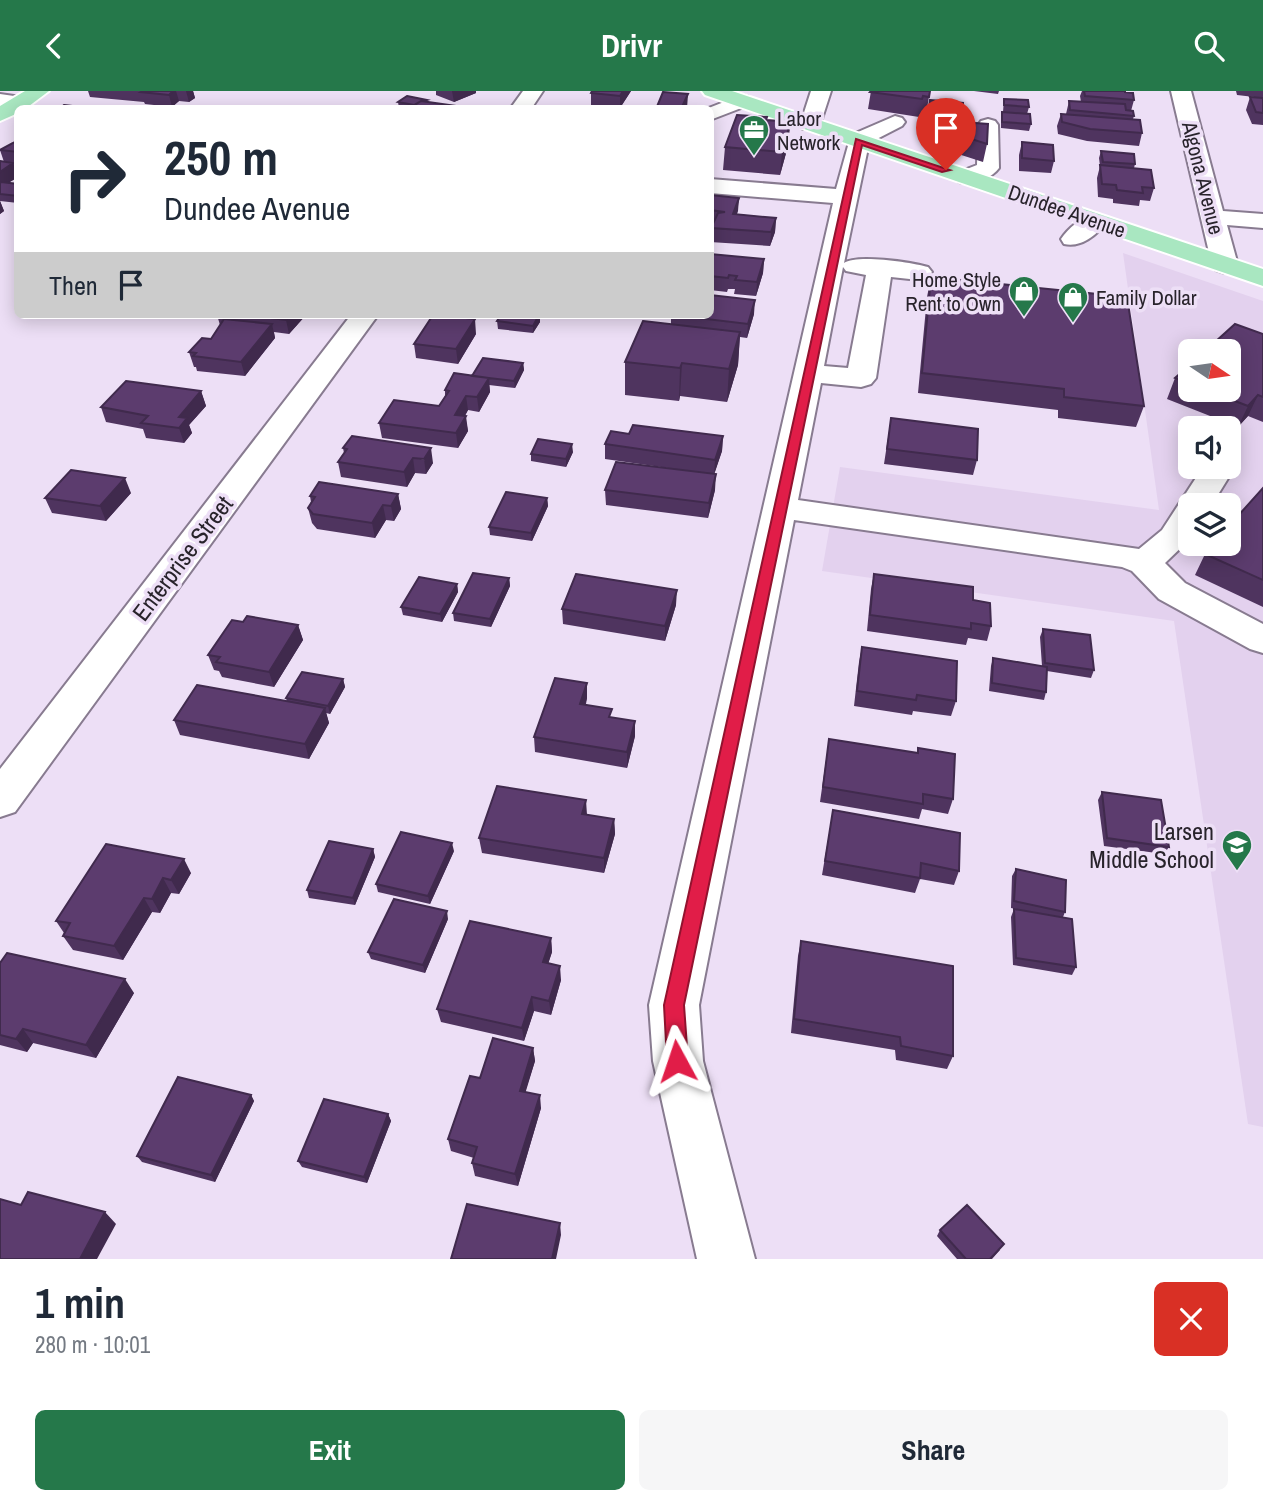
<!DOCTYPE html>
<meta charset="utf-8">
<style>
:root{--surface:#fff;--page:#f6f6f7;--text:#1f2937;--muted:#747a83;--accent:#25784a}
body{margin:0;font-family:"Archivo Narrow",sans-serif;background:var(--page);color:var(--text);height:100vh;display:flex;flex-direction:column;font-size:26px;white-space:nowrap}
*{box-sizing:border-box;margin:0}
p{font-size:23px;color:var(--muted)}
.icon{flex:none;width:38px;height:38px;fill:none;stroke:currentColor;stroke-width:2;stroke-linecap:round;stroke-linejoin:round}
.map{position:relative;height:1168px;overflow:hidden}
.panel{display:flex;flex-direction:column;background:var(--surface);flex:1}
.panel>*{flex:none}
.hud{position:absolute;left:14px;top:14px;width:700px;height:214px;border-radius:10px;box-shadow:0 4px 18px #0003;background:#fff;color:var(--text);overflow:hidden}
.needle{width:46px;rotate:103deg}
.tools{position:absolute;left:1178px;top:248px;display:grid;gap:14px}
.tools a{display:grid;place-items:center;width:63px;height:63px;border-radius:10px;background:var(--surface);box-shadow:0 4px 18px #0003;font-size:35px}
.pin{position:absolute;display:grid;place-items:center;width:60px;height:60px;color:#fff;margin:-72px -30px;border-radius:50% 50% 50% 0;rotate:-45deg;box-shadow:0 0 7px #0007}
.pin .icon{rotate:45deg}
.me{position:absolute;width:77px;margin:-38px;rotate:355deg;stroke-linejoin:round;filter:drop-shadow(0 0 5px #0008)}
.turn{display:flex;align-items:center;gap:24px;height:147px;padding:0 35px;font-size:32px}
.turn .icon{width:91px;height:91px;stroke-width:2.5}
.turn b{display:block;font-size:49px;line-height:60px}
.then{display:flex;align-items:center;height:66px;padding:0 35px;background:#0003;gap:14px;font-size:26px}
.round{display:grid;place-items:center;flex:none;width:74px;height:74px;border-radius:10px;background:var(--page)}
.overview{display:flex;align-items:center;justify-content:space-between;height:119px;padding:0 35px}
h1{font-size:42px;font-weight:800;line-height:52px}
.action{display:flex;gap:14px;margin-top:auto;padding:14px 35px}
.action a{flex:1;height:80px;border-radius:10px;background:var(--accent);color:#fff;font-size:28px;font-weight:800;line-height:80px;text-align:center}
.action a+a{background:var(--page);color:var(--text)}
header{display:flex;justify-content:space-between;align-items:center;height:91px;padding:0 35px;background:var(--accent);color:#fff;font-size:32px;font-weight:800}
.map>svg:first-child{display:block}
</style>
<header><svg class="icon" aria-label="back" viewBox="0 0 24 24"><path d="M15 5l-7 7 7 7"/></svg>Drivr<svg class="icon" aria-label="search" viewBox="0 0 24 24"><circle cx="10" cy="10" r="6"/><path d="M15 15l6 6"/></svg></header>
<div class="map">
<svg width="1263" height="1168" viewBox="0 0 1263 1168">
<rect width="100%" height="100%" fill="#eddff6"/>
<!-- built -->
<path fill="#e3d1ee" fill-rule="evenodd" d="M1123 162 1263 210V1036L1248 1033 1174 530 822 480 840 376 1159 419ZM1190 261H1228V299H1190ZM1190 338H1228V376H1190ZM1190 415H1228V453H1190Z"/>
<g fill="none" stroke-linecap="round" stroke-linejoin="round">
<!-- minor casing -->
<g stroke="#887b90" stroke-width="4">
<path id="minor" d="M523 0H543L531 18H510Z
M811 0H831L820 34 817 38H803L800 34Z
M1171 0H1191L1223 120 1263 123V137L1227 134 1238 174 1234 179 1225 182 1216 179 1212 174Z
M0 3 28 7 31 11 28 15H0Z
M742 4 749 6 752 10 749 14 710 29V18H706Z
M895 25 902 27 905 31 902 35 869 52 844 172C856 163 911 171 928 176L932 181 928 186 919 189 891 186 876 287 871 293 861 296 821 292 798 409 1139 458 1162 439 1203 376H1228L1230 369 1235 376 1211 415H1190V448L1165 472 1185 492 1263 533V562L1250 558 1159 508 1132 480 1122 476 794 429 699 914 703 970 755 1168H697L653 970 649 914 833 112 710 102V88L836 98 851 44ZM843 176 846 180 866 184 848 277 824 275Z
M988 28 995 30 998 34 999 77C991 88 972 94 959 91L956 86 959 81 977 74 978 34 981 30Z
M1095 123 1103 125 1107 130C1097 144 1081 157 1064 153L1061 148C1068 137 1082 126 1095 123Z
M351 224H378L15 721 0 726V678Z"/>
</g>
<!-- major casing -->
<g stroke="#fff" stroke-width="4">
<path id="major" d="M25 0H49L25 18H18V22L0 30V15Z
M702 0H732L1263 178V195L705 4Z"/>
</g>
<!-- minor -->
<use href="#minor" fill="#fff" fill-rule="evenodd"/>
<!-- major -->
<use href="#major" fill="#a9e7c1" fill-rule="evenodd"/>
</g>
<!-- wall -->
<path fill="#4f345f" d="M88 0H193L195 7 189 11 179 10 172 16 145 13 144 11 90 6Z
M436 0H476V2L454 11 436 4Z
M631 0 620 17 591 14V2Z
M871 0H930L926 23H920L919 26 868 18Z
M974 0H999L998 3Z
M1082 0H1125L1134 9 1131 20 1134 25 1133 28 1142 42 1139 55 1087 50 1058 43 1057 35 1061 23H1066L1069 10 1081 11 1080 5Z
M1236 0H1263V7L1237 4Z
M1250 6 1263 7V34L1252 33 1246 19Z
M1004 8 1029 16 1027 23 1003 21Z
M930 9 962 31 987 53 983 71 924 52Z
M398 11H427L463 18H400L399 17Z
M1002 21 1031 33 1029 40 1001 37V27Z
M766 29 779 32 790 33 788 55 780 84 723 79 725 56Z
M18 49V73H14L18 86 8 92 18 93V112L0 110 4 120 0 123V70L4 71 0 59 13 52Z
M1022 51 1054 70 1051 82 1019 80V64Z
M1101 60 1135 73 1134 77 1154 97 1150 110 1140 109 1139 115 1113 112V108L1098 106 1097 87 1100 75 1099 67Z
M710 104 739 107 737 123 776 127 775 141 770 155 710 151 711 137 713 133H710Z
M710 163 764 168 763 182 756 205 734 203 735 198H728L727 201 710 199Z
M931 186 1144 315 1136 336 1058 327V319L918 302 927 206Z
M754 223 747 247 740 246 738 274 727 311 680 305 679 310 625 304V271L671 233V224Z
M217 224H306L289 243 274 241 275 247 245 285 197 280 196 276H194L189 261 211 248 220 234Z
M540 224V231L533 242 498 238 497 230Z
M476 243 458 273 416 267 414 253Z
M1263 243V331L1248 325 1238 336 1167 308 1175 287 1190 274V299H1228Z
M523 272 524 279 515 297 489 294 490 301 479 321 468 319 465 325 468 340 458 357 382 347 379 332 439 315 445 305V299L472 285Z
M201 300 206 315 189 334 192 342 184 352 146 347 143 338 106 331 101 316Z
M891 327 977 369 973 384 884 373Z
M629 343 723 345 722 360 714 383 715 399 708 427 606 414 605 399 675 378 605 368V353Z
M352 345 433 372 426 383 415 382 407 396 341 386 338 371 344 362 343 357Z
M573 361 566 376 531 370V363Z
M1263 397V516L1195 484 1205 463Z
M131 402 106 430 52 422 45 407Z
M398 403 401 418 394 430 386 429 375 447 317 438 312 432 308 417 311 411 310 405Z
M547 407 548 415 532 450 490 444 489 436Z
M874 483 973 509 991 535 987 550 968 547 966 554 867 540 871 498Z
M509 487 510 495 491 536 454 530 453 522Z
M457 493 458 501 442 531 403 524 401 516Z
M676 514 665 550 563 533 562 518Z
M243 531 298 534 303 549 274 596 222 586 219 580 214 579 208 564Z
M1043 538 1094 579 1091 587 1047 580 1046 601 1044 609 989 600 991 575 993 567 1042 575 1040 546Z
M862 556 956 610 951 625 913 620 912 624 854 615 859 571Z
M343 588 345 596 330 623 326 622 329 632 309 668 180 644 174 629 287 611 286 607Z
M587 592V607L586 613 635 645 627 677 535 661 534 646Z
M829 648 917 662 918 657 953 708 948 723 922 718 919 728 820 711Z
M1102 701 1169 756 1164 763 1104 755 1098 709Z
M833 719 959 780 954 794 920 788 915 802 822 784Z
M614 728 615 743 604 782 482 762 479 747Z
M106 753 191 782 179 803 171 802 160 822 152 821 123 869 73 859 63 845 64 842 56 830Z
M373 758 375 766 355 814 309 807 307 799Z
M454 760 430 813 378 801 376 793Z
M1016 778 1065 821 1063 826 1076 876 1072 884 1013 874 1011 826 1014 818 1024 820 1011 817 1012 785Z
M448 828 425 882 371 868 368 861Z
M551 847 552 861 548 873 561 889 551 924 534 920 524 950 441 931 437 918Z
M801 850 953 965 947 978 896 969 895 959 791 942 798 865Z
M0 872 134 902 96 967 33 952 27 961 0 954Z
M533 957 535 970 525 1001 541 1017 518 1095 475 1085 472 1072 474 1067 451 1060 448 1048 480 987Z
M251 1004 254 1010 215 1091 142 1071 137 1065Z
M388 1023 391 1030 367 1092 302 1076 298 1070Z
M940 1139 1000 1159 992 1168H957L937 1145Z"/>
<!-- shaded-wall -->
<path fill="#402a4d" d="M173 0H176L179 10 172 16 169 4Z
M186 0H193L195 7 189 11Z
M452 0H476V2L454 11Z
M623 0H631L620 17V5Z
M688 3 687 18H681Z
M790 33 788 55 780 84 782 61Z
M13 72 18 86 0 97V81Z
M739 107 738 120 732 136 733 123Z
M0 110 4 120 0 123Z
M776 127 775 141 770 155 771 141Z
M764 168 763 182 756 205 757 191Z
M755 209 754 223 747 247 748 233Z
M290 224H306L289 243 286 229Z
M540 224V231L533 242V235Z
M475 228 476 243 458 273 456 258Z
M272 233 275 247 245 285 241 271Z
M740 241 738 274 727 311 729 278Z
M523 272 524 279 515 297 514 290Z
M682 272 680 305 679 310 680 277Z
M489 287 490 301 479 321 477 306Z
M201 300 206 315 189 334 192 342 184 352 179 337V326Z
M1258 304 1248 325 1238 336 1248 315Z
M466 305 468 319 457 338 455 324Z
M466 325 468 340 458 357 456 342Z
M723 345 722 360 714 384 715 369Z
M572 353 573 361 566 376V368Z
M431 357 433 372 426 383 424 368Z
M413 367 415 382 407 396 404 381Z
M716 383 715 399 708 427 709 412Z
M125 387 131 402 106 430 100 415Z
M398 403 401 418 394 430 391 415Z
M547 407 548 415 532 450 531 442Z
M383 414 386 429 375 447 372 432Z
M509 487 510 495 491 536 490 528Z
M457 493 458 501 442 531 440 523Z
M677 499 676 514 665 550V535Z
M298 534 303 549 274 596 269 581Z
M343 588 345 596 330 623 328 615Z
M587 592V607L581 628 580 613Z
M325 617 329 632 309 668 305 653Z
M635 630V645L627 677V661Z
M586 709 587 724 582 723Z
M614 728 615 743 604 782V767Z
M452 752 454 760 430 813 428 805Z
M373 758 375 766 355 814 353 807Z
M184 768 191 782 179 803 171 789Z
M163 787 171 802 160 822 152 808Z
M144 807 152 821 123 869 114 855Z
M447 820 448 828 425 882 423 874Z
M551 847 552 861 544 885 543 871Z
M560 875 561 889 551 924 549 910Z
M125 888 134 902 96 967 86 954Z
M532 906 534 920 524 950 522 937Z
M23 938 33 952 27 961 16 948Z
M533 957 535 970 522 1013 520 1000Z
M251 1004 254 1010 215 1091 211 1084Z
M540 1004 541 1017 518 1095 515 1083Z
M388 1023 391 1030 367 1092 364 1086Z
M105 1121 116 1133 97 1168H80Z
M560 1132 561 1144 556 1168H552Z"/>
<!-- building -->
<path fill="#5c3c6e" stroke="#402a4d" stroke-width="2" d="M143 0H173L169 4 141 1Z
M592 0H623L620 5 591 2Z
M871 0H930L929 6 923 5 922 8 870 1Z
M1084 0H1125V1L1133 2 1134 9 1085 5Z
M663 1 688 3 681 18H656Z
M407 5 427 9 424 10H421L414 14 398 11Z
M1250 6 1263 7V22L1256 21Z
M1004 8 1028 9 1029 16 1004 14Z
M930 9 963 12 962 31 988 33 987 53 927 34Z
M421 10 463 16 461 18H409Z
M1069 10 1125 13 1126 19 1133 20 1134 25 1070 19Z
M64 14 98 18H59Z
M1002 21 1030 23 1031 33 1002 31Z
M1061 23 1140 29 1142 42 1090 38 1062 31Z
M737 24 767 26 766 29 779 30 778 32 790 33 782 61 725 56Z
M18 49V61L0 59 13 52Z
M1022 51 1053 54 1054 70 1022 67Z
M1101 60 1134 63 1135 73 1103 71Z
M0 70 13 72 0 81Z
M1100 74 1151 79 1154 97 1142 96 1143 102 1117 99 1116 94 1102 93Z
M1 91 18 93V105L0 103V92Z
M710 104 739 107 733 123 776 127 771 141 711 137 718 122 725 121 710 119Z
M710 163 764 168 757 191 735 189 737 185 729 184 728 187 710 185Z
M931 186 1127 206 1144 315 1064 306V298L922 282Z
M710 204 755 209 748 233 673 224H710Z
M246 224H290L286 229Z
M433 224H437L475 228 456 258 414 253Z
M501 224H539L533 235 497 230Z
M224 228 272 233 241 271 193 265 196 262 189 261 202 247 211 248Z
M643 230 740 241 729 278 682 272 680 277 625 271Z
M1235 233 1263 243V306L1258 304 1248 315 1206 299H1228V261H1204Z
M483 267 523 272 514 290 472 285Z
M1190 274V293L1175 287Z
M454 282 489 287 477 306 466 305 455 324 466 325 456 342 379 332 394 309 439 315 449 300 445 299Z
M126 290 201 300 179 326 187 327 179 337 141 332 148 325 101 316Z
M891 327 978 338 977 369 887 358Z
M633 334 723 345 715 369 605 353 611 340 629 343Z
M352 345 431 357 424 368 413 367 404 381 338 371 347 358 343 357Z
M538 348 572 353 566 368 531 363Z
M616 371 716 383 709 412 605 399Z
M71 379 125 387 100 415 45 407Z
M319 391 398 403 391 415 383 414 372 432 313 423 308 417 315 406 310 405Z
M1263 397V489L1205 463 1213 453H1228V436Z
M506 401 547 407 531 442 489 436Z
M473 482 509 487 490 528 453 522Z
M576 483 677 499 665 535 562 518Z
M874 483 973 496V509L990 512 991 535 971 532V538L870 524Z
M419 486 457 493 440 523 401 516Z
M247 525 298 534 269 581 216 571 220 566 208 564 232 529 243 531Z
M1043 538 1090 544 1094 579 1045 572Z
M862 556 957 570 956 610 917 604 916 609 857 600Z
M993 567 1047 576 1046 601 992 592Z
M302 581 343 588 328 615 286 607Z
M555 587 587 592 580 613 612 618 609 626 635 630 627 661 534 646Z
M197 594 325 617 305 653 174 629Z
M829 648 918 662V657L955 663 953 708 923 703V713L823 696Z
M497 695 586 709 582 723 614 728 604 767 479 747Z
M1102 701 1161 709 1169 756 1107 747Z
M833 719 960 742 959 780 921 772 920 787 825 770Z
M401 741 452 752 428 805 376 793Z
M329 750 373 758 353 807 307 799Z
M106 753 184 768 171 789 163 787 152 808 144 807 114 855 63 845 70 832 56 830Z
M1016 778 1066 789 1065 821 1014 810Z
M394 808 447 820 423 874 368 861Z
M1014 818 1072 828 1076 876 1016 867Z
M470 830 551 847 543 871 560 875 549 910 532 906 522 937 437 918Z
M801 850 953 875V965L901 955 900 946 794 928Z
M7 862 125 888 86 954 23 938 16 948 0 944V872Z
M493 947 533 957 520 1000 540 1004 515 1083 472 1072 477 1056 448 1048 470 985 480 987Z
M178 986 251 1004 211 1084 137 1065Z
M324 1008 388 1023 364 1086 298 1070Z
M28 1101 105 1121 80 1168H0V1108L21 1114Z
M467 1113 560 1132 552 1168H451Z
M967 1114 1004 1153 990 1168H966L940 1139Z"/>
<!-- route -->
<path fill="#e11d48" stroke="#92132f" stroke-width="2" d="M856 48 950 79 942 81 862 54 684 914 688 970 685 977 677 980 670 977 667 970 664 914Z"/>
<!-- icons -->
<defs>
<g id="office-pin" transform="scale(1.575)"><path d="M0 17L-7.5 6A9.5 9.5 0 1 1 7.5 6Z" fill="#25784a" stroke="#eddff6"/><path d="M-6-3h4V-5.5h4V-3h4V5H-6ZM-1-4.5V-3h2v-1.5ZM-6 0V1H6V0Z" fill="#fff"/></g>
<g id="shop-pin" transform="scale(1.575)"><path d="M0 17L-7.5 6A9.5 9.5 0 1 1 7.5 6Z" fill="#25784a" stroke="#eddff6"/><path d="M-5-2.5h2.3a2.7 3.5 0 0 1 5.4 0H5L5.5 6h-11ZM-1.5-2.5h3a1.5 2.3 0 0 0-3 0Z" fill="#fff"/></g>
<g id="school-pin" transform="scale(1.575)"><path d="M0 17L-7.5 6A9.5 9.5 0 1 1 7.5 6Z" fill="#25784a" stroke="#eddff6"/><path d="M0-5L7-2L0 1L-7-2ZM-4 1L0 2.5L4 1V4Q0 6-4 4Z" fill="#fff"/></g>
</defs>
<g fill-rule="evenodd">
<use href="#office-pin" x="754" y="39"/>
<use href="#shop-pin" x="1024" y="200"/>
<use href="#shop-pin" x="1073" y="206"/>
<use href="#school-pin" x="1237" y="754"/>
</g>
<g text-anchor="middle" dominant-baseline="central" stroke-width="7" stroke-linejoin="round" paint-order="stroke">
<!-- far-poi labels -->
<g font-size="21" fill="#28232b" stroke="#eddff6" text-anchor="start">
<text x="777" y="27">Labor<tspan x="777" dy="24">Network</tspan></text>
<text x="1001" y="188" text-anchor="end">Home Style<tspan x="1001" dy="24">Rent to Own</tspan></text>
<text x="1096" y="206">Family Dollar</text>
</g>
<!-- far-street labels -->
<g font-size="21" fill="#28232b" stroke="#eddff6">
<text transform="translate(1203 87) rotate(76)">Algona Avenue</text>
<text transform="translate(1067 120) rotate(19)">Dundee Avenue</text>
</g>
<!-- street labels -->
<g font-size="24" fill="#28232b" stroke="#eddff6">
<text transform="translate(182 467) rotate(-53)">Enterprise Street</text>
</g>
<!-- poi labels -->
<g font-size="24" fill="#28232b" stroke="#eddff6" text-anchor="end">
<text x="1214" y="740">Larsen<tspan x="1214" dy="28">Middle School</tspan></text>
</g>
</g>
</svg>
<div class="tools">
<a><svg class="needle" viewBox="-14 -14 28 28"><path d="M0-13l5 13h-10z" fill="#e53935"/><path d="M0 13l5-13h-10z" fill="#747a83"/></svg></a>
<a><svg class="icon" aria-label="sound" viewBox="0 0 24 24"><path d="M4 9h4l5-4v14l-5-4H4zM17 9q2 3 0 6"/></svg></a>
<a><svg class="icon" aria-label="layers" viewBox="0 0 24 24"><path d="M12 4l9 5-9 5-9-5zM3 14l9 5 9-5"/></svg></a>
</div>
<div class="pin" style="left:946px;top:79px;background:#d93025"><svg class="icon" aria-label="arrive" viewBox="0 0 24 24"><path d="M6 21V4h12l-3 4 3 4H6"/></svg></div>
<svg class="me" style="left:677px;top:970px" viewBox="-20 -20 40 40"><path d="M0-17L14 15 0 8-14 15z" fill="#e11d48" stroke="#fff" stroke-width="4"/></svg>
<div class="hud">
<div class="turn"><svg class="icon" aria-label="right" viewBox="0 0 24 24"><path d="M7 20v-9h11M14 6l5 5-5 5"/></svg><div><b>250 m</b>Dundee Avenue</div></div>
<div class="then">Then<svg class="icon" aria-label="arrive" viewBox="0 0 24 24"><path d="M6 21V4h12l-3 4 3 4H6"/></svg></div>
</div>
</div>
<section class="panel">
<div class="overview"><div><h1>1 min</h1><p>280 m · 10:01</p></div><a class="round" style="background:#d93025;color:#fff"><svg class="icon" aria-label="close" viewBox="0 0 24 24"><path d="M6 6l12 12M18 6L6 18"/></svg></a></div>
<div class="action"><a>Exit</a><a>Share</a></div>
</section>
